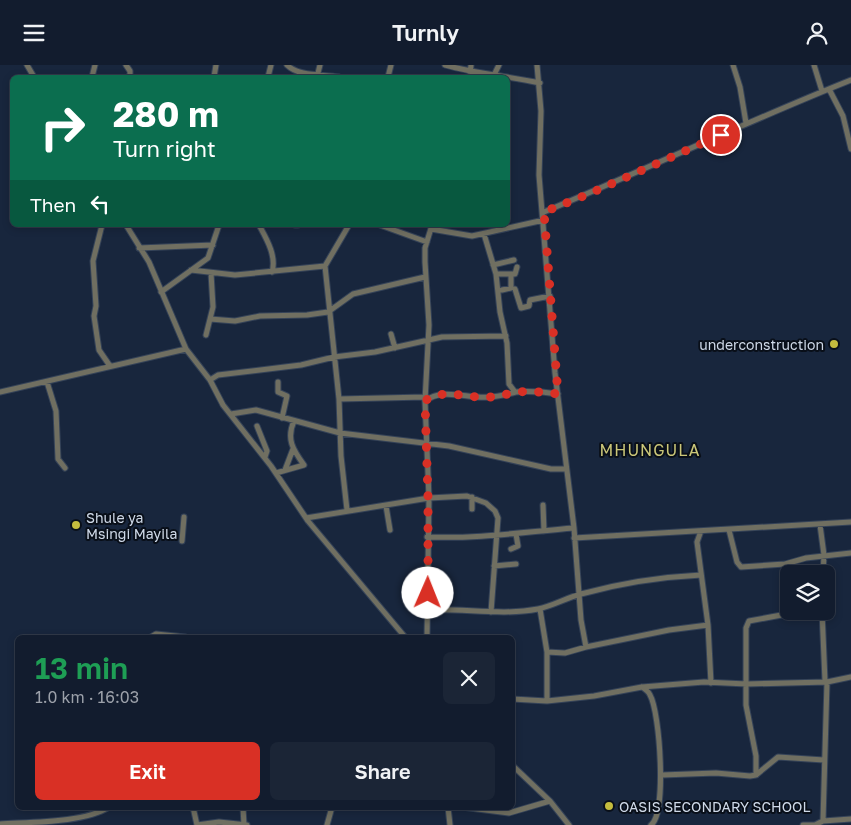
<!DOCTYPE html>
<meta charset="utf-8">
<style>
:root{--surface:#121c2e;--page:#1b2536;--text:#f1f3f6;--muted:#9ca1aa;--line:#313a4a;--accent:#d93025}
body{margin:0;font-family:"Golos Text",sans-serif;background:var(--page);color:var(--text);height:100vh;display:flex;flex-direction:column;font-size:19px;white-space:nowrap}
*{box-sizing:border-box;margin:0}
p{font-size:16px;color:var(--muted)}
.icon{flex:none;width:28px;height:28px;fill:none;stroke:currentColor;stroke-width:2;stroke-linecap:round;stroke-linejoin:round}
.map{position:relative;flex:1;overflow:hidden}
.sheet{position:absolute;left:15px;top:570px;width:500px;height:175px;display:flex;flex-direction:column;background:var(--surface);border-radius:8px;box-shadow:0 2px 8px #0003,0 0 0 1px var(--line)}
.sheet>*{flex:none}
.banner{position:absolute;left:10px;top:10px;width:500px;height:152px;border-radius:8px;box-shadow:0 2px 8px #0003,0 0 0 1px var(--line);background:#0b6e4f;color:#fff;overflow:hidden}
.tools{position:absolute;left:780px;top:500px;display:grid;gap:10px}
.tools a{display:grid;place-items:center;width:55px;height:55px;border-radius:8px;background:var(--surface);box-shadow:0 2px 8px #0003,0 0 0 1px var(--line);font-size:25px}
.pin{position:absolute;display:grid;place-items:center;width:42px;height:42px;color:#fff;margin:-21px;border:2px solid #fff;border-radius:50%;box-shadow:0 1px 5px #0007}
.me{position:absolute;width:55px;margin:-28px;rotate:1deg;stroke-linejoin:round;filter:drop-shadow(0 0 4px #0008)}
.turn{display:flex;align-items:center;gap:18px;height:105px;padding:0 20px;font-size:22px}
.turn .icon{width:65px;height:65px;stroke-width:2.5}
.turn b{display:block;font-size:35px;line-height:42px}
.then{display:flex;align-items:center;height:48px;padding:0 20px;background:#0003;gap:10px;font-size:19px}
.round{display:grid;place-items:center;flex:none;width:52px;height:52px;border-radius:8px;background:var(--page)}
.summary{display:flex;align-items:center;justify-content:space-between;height:85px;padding:0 20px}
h1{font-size:30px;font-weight:600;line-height:38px;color:#1e9e55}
.action{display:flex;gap:10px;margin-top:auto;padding:10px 20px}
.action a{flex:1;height:58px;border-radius:8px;background:var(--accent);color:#fff;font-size:20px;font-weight:600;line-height:58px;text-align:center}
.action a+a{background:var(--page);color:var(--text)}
header{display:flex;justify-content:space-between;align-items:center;height:65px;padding:0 20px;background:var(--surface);font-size:22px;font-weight:600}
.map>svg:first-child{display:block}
</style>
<header><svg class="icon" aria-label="menu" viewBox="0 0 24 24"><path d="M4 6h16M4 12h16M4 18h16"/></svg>Turnly<svg class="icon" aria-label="person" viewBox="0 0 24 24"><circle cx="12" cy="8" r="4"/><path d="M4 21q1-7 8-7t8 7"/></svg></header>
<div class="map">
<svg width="851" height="760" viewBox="0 0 851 760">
<rect width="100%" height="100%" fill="#18263d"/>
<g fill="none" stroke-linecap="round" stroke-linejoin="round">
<!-- minor casing -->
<g stroke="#354358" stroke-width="7">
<path id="minor" d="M27 0 34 12
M126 0 130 6V12
M287 0C299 12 323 9 339 12
M445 0C477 9 508 11 540 18
M537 0 541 46 539 110 555 308 574 463 581 555 586 582
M733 0 740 22 746 58
M814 0 822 26
M92 12 95 0
M214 12 216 0
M268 12 271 0
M317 12 320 0
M388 12 391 0
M470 12 471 0
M493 12 499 0
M829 24 843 51 851 84
M544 147C647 104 748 56 851 15
M102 160 93 196 96 241 94 251 99 285 110 301
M126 160 149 197 186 284 210 315 223 340 271 401 308 456 405 572
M259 160C266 173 277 191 272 207
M295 160H298
M380 160 427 177
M431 164 472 171 544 155
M484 169 496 209 500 247 507 278 509 319 515 327
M139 183 213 180
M493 200 514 195
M191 205 235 210 325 201
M496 209H515L517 202
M515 224 521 243 529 241 530 235 550 231
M502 225 511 223V209
M161 227 208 193 219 160
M210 254 235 256 260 251 307 250 328 247 353 229 425 212
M391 269 395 283
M206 270 213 242 211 208
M210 315 218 310 301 300 334 292 375 287 442 272 506 271
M47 317 56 346 58 394 65 403
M278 317V327L287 331 282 353
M0 327 186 284
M339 334 425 332
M425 336C443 322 468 334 489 332 498 332 507 329 516 327 530 326 544 327 558 329
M231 349 256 345 340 368 449 381 551 404H566
M257 361 267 386 265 392
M285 405 293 384
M276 408 304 400C293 385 286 374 294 356
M472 432V444
M543 440 544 466
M386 441 390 465
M347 445 341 391 339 334 325 201 349 160
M306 453 429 433 467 431 486 438 495 446 498 453 491 547
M820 460 824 490 823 509
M729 465 737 497 741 502 785 499 806 493 851 488
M701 466 697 477 708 560 711 618
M427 472C477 474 524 467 574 463
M574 473 851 457
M182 476 184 452
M511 484 518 481 516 469
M494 501 516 499
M540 544 547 587V636
M428 545C464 543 501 551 538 544 553 541 566 533 581 529 621 518 660 512 701 510
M822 546 825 616
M151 572 156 569 185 572
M427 572 429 433 425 336 429 260 425 197V183L432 160
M547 587 565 588 586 582 669 565 708 560
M642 622C645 624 649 627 650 630 660 647 667 749 651 760
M512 634 547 636 594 631 642 622 704 617 747 619 827 617 851 612
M512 700 550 736 569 760
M662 710 716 708 750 711 756 710 778 692 824 695
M756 710V691L746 640V563L749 556 803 546
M193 742 197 760
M243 742 244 760
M448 742 450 760
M462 742 509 748 550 736
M823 756 851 754
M0 759C30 757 84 758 109 742
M197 760 219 757 247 760
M327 760 332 742
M803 760H815L823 756 827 617"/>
</g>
<!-- minor -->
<use href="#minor" stroke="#706f61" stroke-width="5"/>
</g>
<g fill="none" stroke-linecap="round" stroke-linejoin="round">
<!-- route -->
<path stroke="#d93025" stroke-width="9" stroke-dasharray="0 16.2" d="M428 528V433L425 336C443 322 468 334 489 332 498 332 507 329 516 327 530 326 544 327 558 329L544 147 591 128 721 70"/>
</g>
<!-- markers -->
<g fill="#c4bc3e" stroke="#090f19" stroke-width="2">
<circle cx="834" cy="279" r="5"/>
<circle cx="76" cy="460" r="5"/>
<circle cx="609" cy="741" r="5"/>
</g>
<g text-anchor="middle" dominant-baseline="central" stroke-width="4" stroke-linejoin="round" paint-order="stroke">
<!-- poi labels -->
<g font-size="14" fill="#cfd9e8" stroke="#090f19" text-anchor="start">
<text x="824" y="279" text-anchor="end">underconstruction</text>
<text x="86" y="452">Shule ya<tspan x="86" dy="16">Msingi Mayila</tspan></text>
<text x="619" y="741">OASIS SECONDARY SCHOOL</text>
</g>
<!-- quarter labels -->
<g font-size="16" letter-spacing="1" fill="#cbc779" stroke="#090f19">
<text x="650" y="385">MHUNGULA</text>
</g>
</g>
</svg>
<div class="tools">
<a><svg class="icon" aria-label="layers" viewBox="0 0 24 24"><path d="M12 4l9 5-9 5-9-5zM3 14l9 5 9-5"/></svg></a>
</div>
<div class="pin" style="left:721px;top:70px;background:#d93025"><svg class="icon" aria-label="arrive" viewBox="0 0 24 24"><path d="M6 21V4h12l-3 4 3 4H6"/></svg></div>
<svg class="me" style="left:428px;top:528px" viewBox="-20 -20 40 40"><circle r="19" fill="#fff"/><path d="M0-13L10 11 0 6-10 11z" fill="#d93025"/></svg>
<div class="banner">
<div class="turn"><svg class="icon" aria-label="right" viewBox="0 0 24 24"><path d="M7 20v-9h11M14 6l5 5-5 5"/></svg><div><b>280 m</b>Turn right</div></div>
<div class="then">Then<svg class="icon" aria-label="left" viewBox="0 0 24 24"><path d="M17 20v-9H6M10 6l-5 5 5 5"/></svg></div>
</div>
<section class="sheet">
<div class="summary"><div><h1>13 min</h1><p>1.0 km · 16:03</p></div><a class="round"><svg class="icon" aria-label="close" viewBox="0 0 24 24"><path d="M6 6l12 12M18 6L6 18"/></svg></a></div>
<div class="action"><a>Exit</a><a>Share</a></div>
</section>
</div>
